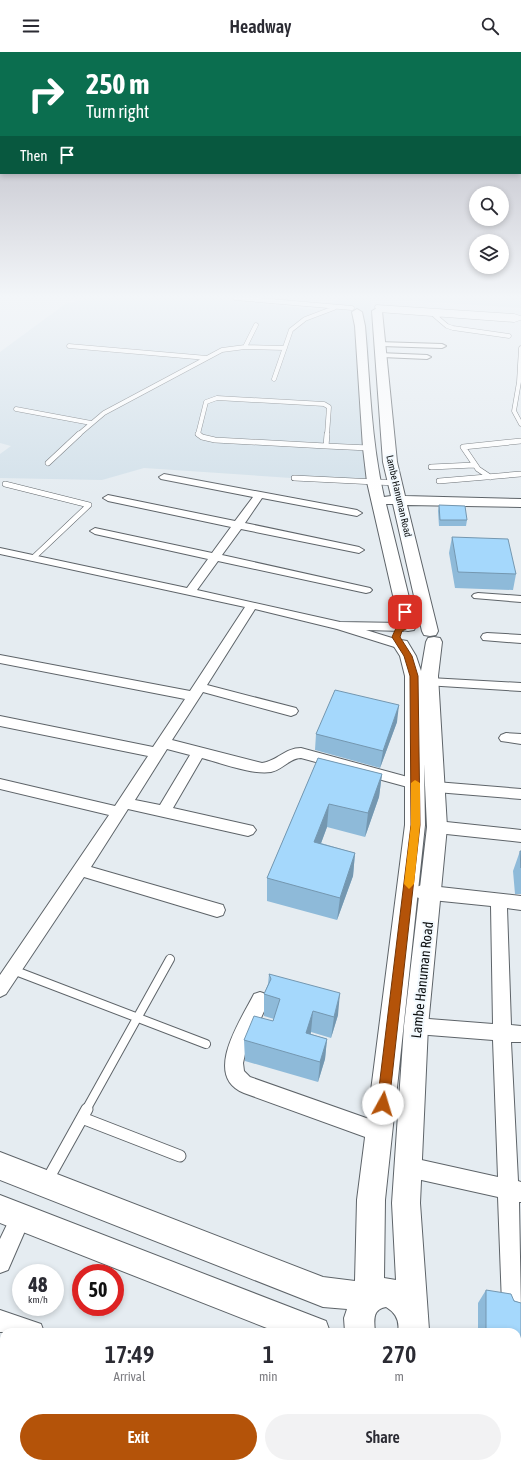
<!DOCTYPE html>
<style>
:root{--surface:#fff;--page:#f2f2f3;--text:#2b2b33;--muted:#7c7c81;--accent:#b45309}
body{margin:0;font-family:"Asap Condensed",sans-serif;background:var(--page);color:var(--text);height:100vh;display:flex;flex-direction:column;font-size:15px;white-space:nowrap}
*{box-sizing:border-box;margin:0}
p{font-size:13px;color:var(--muted)}
.icon{flex:none;width:22px;height:22px;fill:none;stroke:currentColor;stroke-width:2;stroke-linecap:round;stroke-linejoin:round}
.map{position:relative;flex:1;overflow:hidden}
.side{position:absolute;left:0px;top:1276px;width:521px;height:140px;display:flex;flex-direction:column;background:var(--surface);border-radius:12px 12px 0 0;box-shadow:0 2px 6px #0003}
.side>*{flex:none}
.banner{position:absolute;left:0px;top:0px;width:521px;height:122px;box-shadow:0 2px 6px #0003;background:#0b6e4f;color:#fff;overflow:hidden}
.buttons{position:absolute;left:469px;top:134px;display:grid;gap:8px}
.buttons a{display:grid;place-items:center;width:40px;height:40px;border-radius:50%;background:var(--surface);box-shadow:0 2px 6px #0003;font-size:20px}
.speed{position:absolute;left:12px;top:1212px;display:flex;gap:8px;font-size:20px;font-weight:700;text-align:center}
.speed>*{display:grid;place-content:center;width:52px;height:52px;border-radius:50%;background:var(--surface);box-shadow:0 2px 6px #0003;line-height:1}
.speed small{font-size:10px;font-weight:400}
.speed .limit{border:6px solid #d22;background:#fff;color:#111}
.pin{position:absolute;display:grid;place-items:center;width:34px;height:34px;color:#fff;margin:-17px;border-radius:8px;box-shadow:0 2px 6px #0006}
.me{position:absolute;width:44px;margin:-22px;rotate:6deg;stroke-linejoin:round;filter:drop-shadow(0 0 3px #0008)}
.turn{display:flex;align-items:center;gap:14px;height:84px;padding:0 20px;font-size:18px}
.turn .icon{width:52px;height:52px;stroke-width:2.5}
.turn b{display:block;font-size:28px;line-height:34px}
.then{display:flex;align-items:center;height:38px;padding:0 20px;background:#0003;gap:8px;font-size:15px}
.eta{display:flex;justify-content:space-evenly;align-items:center;height:68px;text-align:center}
.eta b{font-size:24px;font-weight:600;line-height:28px}
.cta{display:flex;gap:8px;margin-top:auto;padding:8px 20px}
.cta a{flex:1;height:46px;border-radius:24px;background:var(--accent);color:#fff;font-size:16px;font-weight:600;line-height:46px;text-align:center}
.cta a+a{background:var(--page);color:var(--text)}
header{display:flex;justify-content:space-between;align-items:center;height:52px;padding:0 20px;background:var(--surface);font-size:18px;font-weight:600}
.map>svg:first-child{display:block}
</style>
<header><svg class="icon" aria-label="menu" viewBox="0 0 24 24"><path d="M4 6h16M4 12h16M4 18h16"/></svg>Headway<svg class="icon" aria-label="search" viewBox="0 0 24 24"><circle cx="10" cy="10" r="6"/><path d="M15 15l6 6"/></svg></header>
<div class="map">
<svg width="521" height="1416" viewBox="0 0 521 1416">
<rect width="100%" height="100%" fill="#e5ecf1"/>
<!-- built -->
<path fill="#d3e1ea" d="M89 246H213L319 258 340 246H371L365 431 144 416 102 428 0 426V402L11 394 0 391V300L65 252Z
M397 246H521V256L400 248Z"/>
<!-- green -->
<path fill="#feb58f" d="M137 1412H283V1416H137Z"/>
<g fill="none" stroke-linecap="round" stroke-linejoin="round">
<!-- lane-far3 casing -->
<g stroke="#5e6469" stroke-width="5">
<path id="lane-far3" d="M235 246 352 256
M377 255 514 264 520 266 514 268 378 258
M433 262 447 274 453 276 509 284
M69 294 207 306
M245 295 256 273
M521 296 519 330 514 359 521 372
M274 327 291 278 305 267 334 256
M16 357 91 371
M78 383 104 361 222 298 245 295 285 296
M199 383 198 382 206 350 217 346 324 352 329 355 327 383"/>
</g>
<!-- lane-far2 casing -->
<g stroke="#5e6469" stroke-width="6">
<path id="lane-far2" d="M198 382 202 385 215 388 326 394
M326 394 369 396
M326 394 327 382
M48 411 79 382
M431 415 474 413
M490 425 478 417 463 395 521 389
M294 426 396 431
M439 429 521 422
M5 432 89 453 33 506"/>
</g>
<!-- lane-far1 casing -->
<g stroke="#5e6469" stroke-width="10">
<path id="lane-far1" d="M13 918 206 992
M86 1058 170 907"/>
</g>
<!-- lane casing -->
<g stroke="#5e6469" stroke-width="13">
<path id="lane" d="M82 1066 180 1104
M48 1127 87 1057"/>
</g>
<!-- street casing -->
<g stroke="#5e6469" stroke-width="2">
<path id="street" d="M378 290 442 292 446 294 442 296 381 294H378Z
M379 301 427 303 431 305 427 307 382 305 378 303Z
M164 422 357 458 362 461 357 464 262 446 245 471 359 495 364 498 359 501 241 477 222 503 370 536 372 538 370 540 366 541 218 509 197 538 340 570 403 571 409 575 403 579 366 578 405 590 407 593 405 596 401 597 337 577 255 557 207 633 296 656 298 659 296 662 291 664 203 640 172 688 262 711C277 709 285 696 301 696L415 727 420 728 422 732 420 736 415 737 301 706C290 706 282 718 271 720 252 723 221 711 202 706L173 756 253 774 256 778 253 782 248 784 128 757 91 815 223 853 225 858 223 863 217 865 84 825 6 942 0 945V923L109 763 0 737V727L115 754 148 704 0 674V664L153 695 185 647 0 611V603L190 639 245 555 0 502V496L187 536 208 507 95 482 90 479 95 476 212 501 231 475 108 449 103 446 108 443 235 469 253 445 161 427 159 425ZM167 697 190 703 160 753 135 748Z
M478 541 521 544V550L474 546 472 544 474 542Z
M487 581 521 583V591L483 588 481 585 483 582Z
M430 626 521 631V639L425 633 424 630 425 627Z
M506 681 521 682V692L501 689 499 686 501 683Z
M436 730 521 737V747L436 740 431 739 429 735 431 731Z
M437 769 521 778V790L437 781 432 779 430 775 432 771Z
M422 833 521 844V858L507 856 511 973 521 974V990H511L518 1129 521 1130V1150H519L521 1259 513 1263 505 1260 502 1252 498 1145 408 1125 401 1122 398 1115 401 1108 408 1105 498 1125 493 988 416 982 410 980 407 974 410 968 416 966 493 972 491 854 422 847 416 845 414 840 416 835Z
M260 940 266 942 269 948 245 1002 243 1011 244 1019 250 1025 386 1073 389 1080 386 1087 379 1090 244 1041C202 1024 241 968 254 942Z
M21 1155 28 1158 31 1165 8 1218 0 1221V1187L14 1158Z
M0 1258 41 1272 44 1280H0Z"/>
</g>
<!-- secondary casing -->
<g stroke="#5e6469" stroke-width="2">
<path id="secondary" d="M377 256 382 259 397 410 405 444 521 447V455L407 453 438 579 436 583 430 584 424 583 422 579 393 452H386L416 574 414 578 408 579 402 578 400 574 367 430 363 396 355 274 352 260 357 257 362 260 365 274C370 331 371 389 384 445L391 444 383 410 372 259Z
M434 585 440 586 442 590 438 624 447 775 428 974 420 1151 429 1278 428 1280H398C400 1269 396 1261 386 1255 372 1257 374 1269 375 1280H345L344 1266 347 1257 323 1255 0 1128V1100L323 1225 355 1229 357 1148 405 773V624L400 604 393 593 395 589 401 588 407 589 416 604 421 619 426 590 428 586ZM424 712 427 775 404 974 392 1151 396 1228 384 1226 385 1148 425 773Z
M0 1143 326 1269 330 1280H277L0 1171Z
M357 1412H390L389 1416H355Z
M400 1412H468L470 1416H401Z"/>
</g>
<!-- lane-far3 -->
<use href="#lane-far3" stroke="#fff" stroke-width="4"/>
<!-- lane-far2 -->
<use href="#lane-far2" stroke="#fff" stroke-width="5"/>
<!-- lane-far1 -->
<use href="#lane-far1" stroke="#fff" stroke-width="8"/>
<!-- lane -->
<use href="#lane" stroke="#fff" stroke-width="11"/>
<!-- street -->
<use href="#street" fill="#fff" fill-rule="evenodd"/>
<!-- secondary -->
<use href="#secondary" fill="#fff" fill-rule="evenodd"/>
</g>
<!-- wall -->
<path fill="#8ebad9" d="M439 453 467 468 466 474H439L438 459Z
M452 485 516 522 513 538 455 536 449 501Z
M397 670 380 716 315 698 316 682Z
M318 706 382 722 379 745 365 785 327 775 321 791 355 801 353 824 337 868 267 849V826Z
M520 799H521V842H515L513 819Z
M269 922 338 963 331 986 311 980V982L327 987 325 1007 318 1030 245 1009 244 988 273 969 274 967 264 964V942L268 932Z
M486 1238 521 1251V1308H517V1280H478V1251Z"/>
<!-- shaded-wall -->
<path fill="#7497b0" d="M399 653 397 670 380 716 383 699Z
M382 722 379 745 365 785 368 761Z
M329 752 327 775 313 813 314 790Z
M355 801 353 824 337 868 340 846Z
M340 941 338 963 331 986 334 965Z
M313 959 311 980 305 1002 306 981Z
M327 987 325 1007 318 1030 320 1010Z"/>
<!-- building -->
<path fill="#a5d8fc" stroke="#7497b0" d="M439 453 465 454 467 468H440Z
M452 485 508 487 516 522 458 520Z
M335 638 399 653 383 699 316 682Z
M318 706 382 722 368 761 329 752 314 790 355 801 340 846 267 826Z
M520 799H521V816Z
M269 922 340 941 334 965 313 959 306 981 327 987 320 1010 244 988 254 964 273 969 280 947 264 942 271 927Z
M486 1238 511 1242 514 1249 521 1251V1295L517 1294V1280H486Z"/>
<!-- sky -->
<linearGradient id="sky" x2="0" y2="1"><stop stop-color="#abaab6"/><stop offset="0.55" stop-color="#f3f6f9"/><stop offset="1" stop-color="#f3f6f9" stop-opacity="0"/></linearGradient>
<rect width="521" height="445" fill="url(#sky)"/>
<!-- route -->
<path fill="#b45309" stroke="#753606" d="M402 558 409 560 412 574 402 579 400 585 412 604 418 624 420 773 389 1052 387 1056 383 1058 379 1056 377 1052 411 773 410 624 404 604 392 585 396 576 404 573Z"/>
<!-- slow -->
<path fill="#f59e0b" d="M415 728 420 731V773L414 832 409 837 404 832 411 773V731Z"/>
<g text-anchor="middle" dominant-baseline="central" stroke-width="4" stroke-linejoin="round" paint-order="stroke">
<!-- far-street labels -->
<g font-size="10" fill="#0a0d0e" stroke="#f2f9fe">
<text transform="translate(399 444) rotate(77)">Lambe Hanuman Road</text>
</g>
<!-- near-street labels -->
<g font-size="14" fill="#0a0d0e" stroke="#f2f9fe">
<text transform="translate(422 928) rotate(-84)">Lambe Hanuman Road</text>
</g>
</g>
</svg>
<div class="buttons">
<a><svg class="icon" aria-label="search" viewBox="0 0 24 24"><circle cx="10" cy="10" r="6"/><path d="M15 15l6 6"/></svg></a>
<a><svg class="icon" aria-label="layers" viewBox="0 0 24 24"><path d="M12 4l9 5-9 5-9-5zM3 14l9 5 9-5"/></svg></a>
</div>
<div class="speed"><div>48<small>km/h</small></div><div class="limit">50</div></div>
<div class="pin" style="left:405px;top:560px;background:#d93025"><svg class="icon" aria-label="arrive" viewBox="0 0 24 24"><path d="M6 21V4h12l-3 4 3 4H6"/></svg></div>
<svg class="me" style="left:383px;top:1052px" viewBox="-20 -20 40 40"><circle r="19" fill="#fff"/><path d="M0-13L10 11 0 6-10 11z" fill="#b45309"/></svg>
<div class="banner">
<div class="turn"><svg class="icon" aria-label="right" viewBox="0 0 24 24"><path d="M7 20v-9h11M14 6l5 5-5 5"/></svg><div><b>250 m</b>Turn right</div></div>
<div class="then">Then<svg class="icon" aria-label="arrive" viewBox="0 0 24 24"><path d="M6 21V4h12l-3 4 3 4H6"/></svg></div>
</div>
<section class="side">
<div class="eta">
<div><b>17:49</b><p>Arrival</p></div>
<div><b>1</b><p>min</p></div>
<div><b>270</b><p>m</p></div>
</div>
<div class="cta"><a>Exit</a><a>Share</a></div>
</section>
</div>
